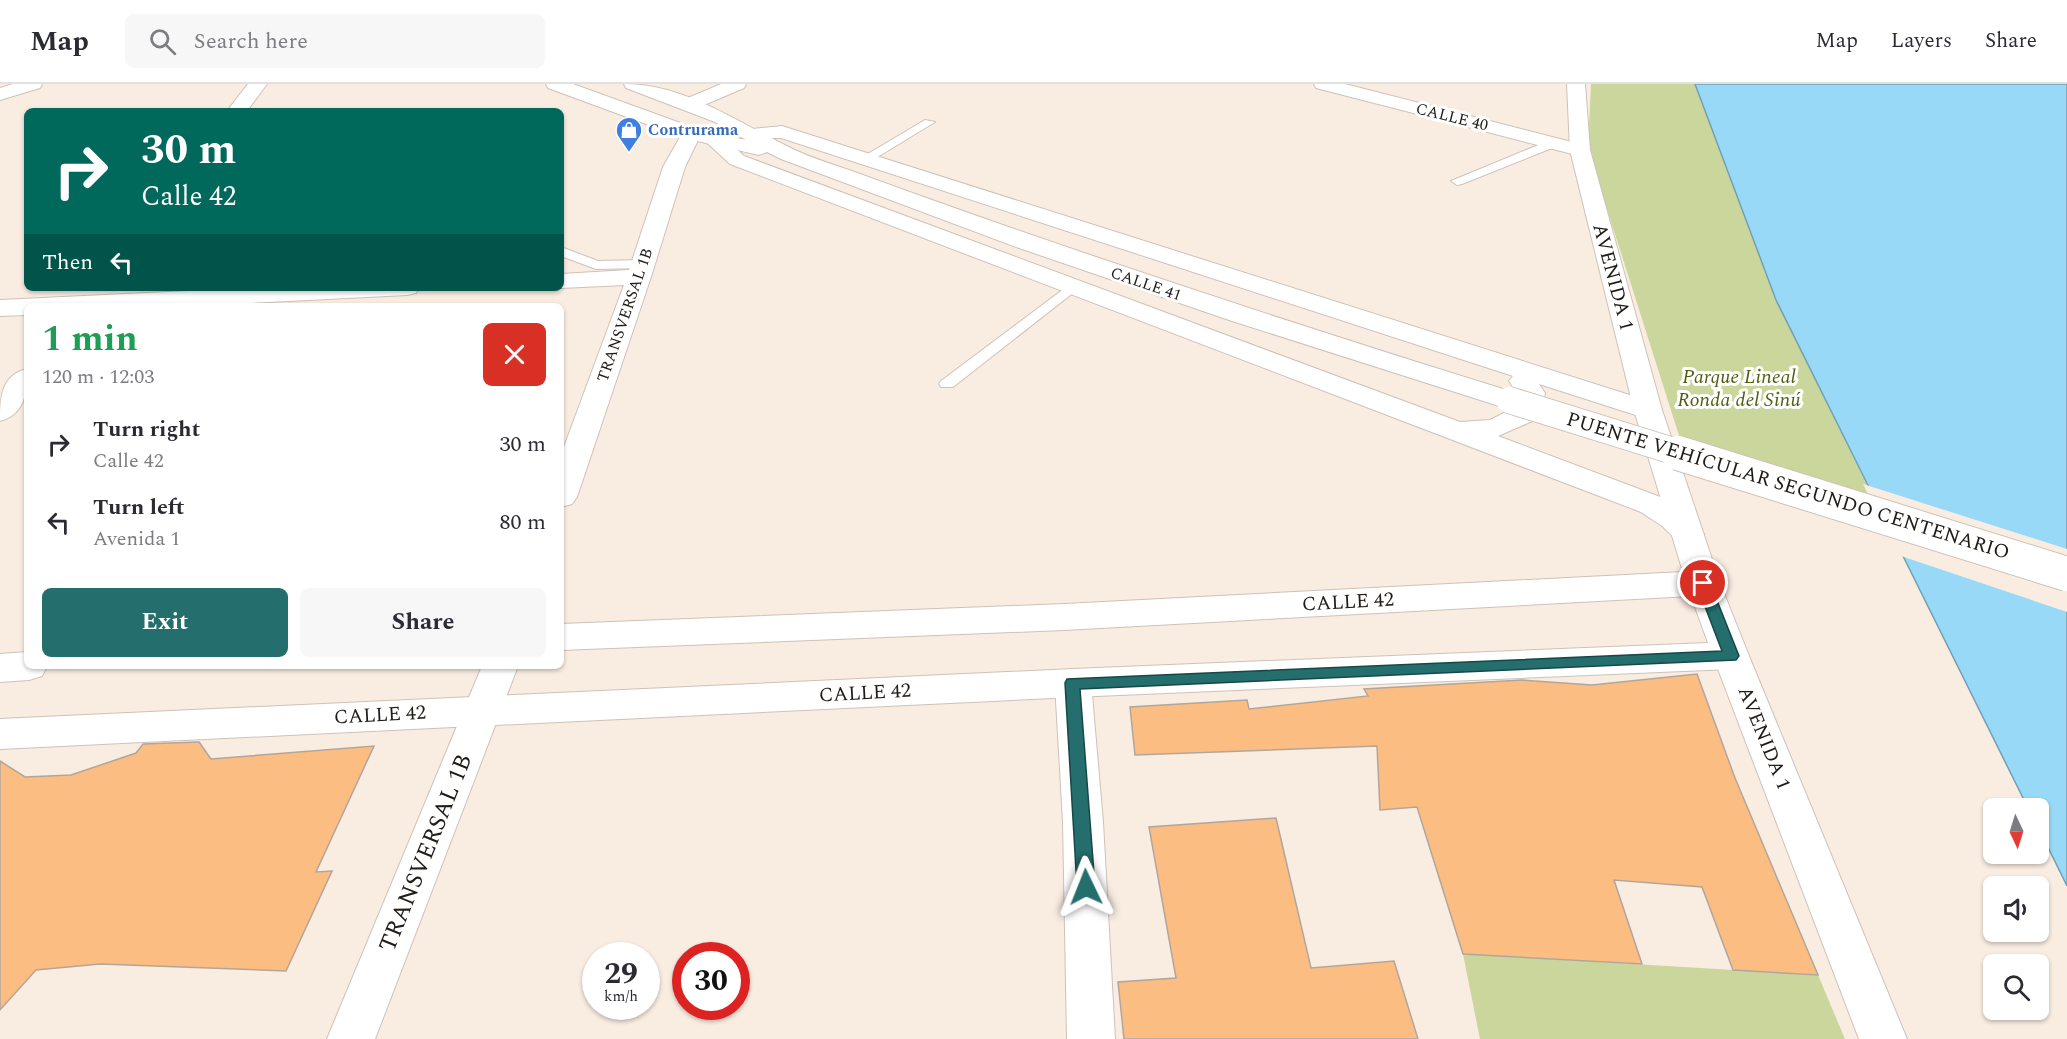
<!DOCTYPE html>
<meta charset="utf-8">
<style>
:root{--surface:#fff;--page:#f7f7f7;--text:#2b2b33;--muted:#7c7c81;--line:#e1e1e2;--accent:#246f6d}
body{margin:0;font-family:Spectral,serif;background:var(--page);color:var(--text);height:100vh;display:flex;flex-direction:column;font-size:22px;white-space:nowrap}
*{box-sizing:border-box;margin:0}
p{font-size:20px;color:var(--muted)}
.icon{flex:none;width:33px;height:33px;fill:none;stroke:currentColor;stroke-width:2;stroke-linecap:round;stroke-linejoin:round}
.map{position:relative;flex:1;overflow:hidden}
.drawer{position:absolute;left:24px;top:219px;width:540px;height:366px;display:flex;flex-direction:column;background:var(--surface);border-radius:9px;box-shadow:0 2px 4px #0004}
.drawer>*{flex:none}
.banner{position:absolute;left:24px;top:24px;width:540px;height:183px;border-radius:9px;box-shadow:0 2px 4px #0004;background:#00695c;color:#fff;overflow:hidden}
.needle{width:39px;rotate:176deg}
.controls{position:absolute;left:1983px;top:714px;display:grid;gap:12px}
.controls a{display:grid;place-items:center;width:66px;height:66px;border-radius:9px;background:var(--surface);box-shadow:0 2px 4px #0004;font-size:30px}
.speed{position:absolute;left:582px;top:858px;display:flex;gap:12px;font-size:30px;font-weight:700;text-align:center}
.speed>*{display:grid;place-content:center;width:78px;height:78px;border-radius:50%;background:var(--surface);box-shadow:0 2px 4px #0004;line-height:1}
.speed small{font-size:15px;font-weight:400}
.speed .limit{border:9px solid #d22;background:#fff;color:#111}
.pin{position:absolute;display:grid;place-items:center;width:51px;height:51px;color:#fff;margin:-26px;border:3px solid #fff;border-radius:50%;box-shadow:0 2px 6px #0007}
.me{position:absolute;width:66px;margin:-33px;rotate:358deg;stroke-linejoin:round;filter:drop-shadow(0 0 4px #0008)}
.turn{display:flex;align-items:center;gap:21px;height:126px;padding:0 18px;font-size:27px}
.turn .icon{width:78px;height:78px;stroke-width:2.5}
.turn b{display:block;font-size:42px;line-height:51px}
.then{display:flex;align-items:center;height:57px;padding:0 18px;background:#0003;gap:12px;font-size:22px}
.round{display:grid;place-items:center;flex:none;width:63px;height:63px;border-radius:9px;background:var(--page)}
.headline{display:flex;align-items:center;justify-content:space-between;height:102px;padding:0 18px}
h1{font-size:36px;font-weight:700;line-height:45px;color:#1e9e55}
.action{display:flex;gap:12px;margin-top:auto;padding:12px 18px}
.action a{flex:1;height:69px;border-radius:9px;background:var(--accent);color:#fff;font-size:24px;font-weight:700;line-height:69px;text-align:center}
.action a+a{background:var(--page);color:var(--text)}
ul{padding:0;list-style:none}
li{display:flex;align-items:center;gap:18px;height:78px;padding:0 18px}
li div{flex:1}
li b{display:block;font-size:22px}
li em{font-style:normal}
header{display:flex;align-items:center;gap:36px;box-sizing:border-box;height:84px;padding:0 30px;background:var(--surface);border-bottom:2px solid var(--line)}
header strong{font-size:28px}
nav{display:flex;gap:33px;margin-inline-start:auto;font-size:21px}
.search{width:420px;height:54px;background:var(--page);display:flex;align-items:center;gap:15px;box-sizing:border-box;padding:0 21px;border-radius:9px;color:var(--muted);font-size:22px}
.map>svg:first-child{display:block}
</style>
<header>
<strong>Map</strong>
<div class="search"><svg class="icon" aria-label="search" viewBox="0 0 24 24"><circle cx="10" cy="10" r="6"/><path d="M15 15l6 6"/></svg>Search here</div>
<nav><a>Map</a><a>Layers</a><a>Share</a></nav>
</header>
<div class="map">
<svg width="2067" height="955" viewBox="0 0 2067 955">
<rect width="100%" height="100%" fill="#f9ede2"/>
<!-- green -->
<path fill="#cad69b" d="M1591 0H1695L1776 216 1881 430 1683 364 1588 65Z
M1463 870 1818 891 1845 955H1480Z"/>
<!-- water -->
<path fill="#97d9f6" stroke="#73a0b3" stroke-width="1.5" d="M1695 0H2067V802L2039 745 2038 724H2028L1776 216Z"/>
<!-- pier -->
<path fill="#f9ede2" d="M1863 400 2067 465V528L1898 471Z"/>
<!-- building -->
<path fill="#fbbd82" stroke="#b2a69c" stroke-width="1.5" d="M1697 590 1735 694 1818 891 1733 886 1702 803 1614 796 1642 880 1463 870 1417 723 1380 726 1377 662 1135 671 1130 623 1247 616 1249 625 1368 612 1364 605 1522 596 1592 601Z
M199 658 211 675 374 662 316 788 332 787 286 887 100 880 36 886 0 926V677L25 693 71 691 136 669 143 660Z
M1276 734 1311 884 1394 877 1418 955H1124L1118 898 1176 894 1149 743Z"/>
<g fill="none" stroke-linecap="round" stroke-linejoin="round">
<!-- service casing -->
<g stroke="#cec2b8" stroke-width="2">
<path id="service" d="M925 36 935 38 871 77H863L861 74Z
M1553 55 1557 56V62L1462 100 1457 101 1451 97Z
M561 163 598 177 643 176 650 180 643 184 596 185 561 172Z
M1073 198 1080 202 1078 205 953 303H941L939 300 941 297Z"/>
</g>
<!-- minor casing -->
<g stroke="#cec2b8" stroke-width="2">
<path id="minor" d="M248 0H267L247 27H227Z
M1314 0H1345L1587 62 1590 66 1587 70 1580 72 1316 4Z
M782 42 1658 320 1662 326 1658 332 1648 335 1539 300 1545 309 1541 329 1537 335 1498 352 1663 414 1683 427 1704 450 1699 458C1680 463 1675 454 1662 442 1655 437 1648 433 1641 428L730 80 704 56 707 52C723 48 733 62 744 72L1460 338 1490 336 1514 324 1517 309 1509 297 1513 292 781 54H743L740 50 743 46Z
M691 44 698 46 701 50 685 83 651 193 577 413 572 420 561 423V371L624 201 561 204V190L629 186 663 83 684 46Z
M251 204H419L416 209 407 211 191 222H27V231L0 232V216Z
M27 285C27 307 26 330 0 337 0 314 1 291 27 285Z
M1731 559 1744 562 1749 572 1907 955H1859L1713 572 1718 562Z
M482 582H518L375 955H327Z
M1073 585 1086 589 1091 599 1103 738 1115 955H1067L1063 738 1055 599 1060 589Z"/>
</g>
<!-- tertiary casing -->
<g stroke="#cec2b8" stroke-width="2">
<path id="tertiary" d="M13 0H42L40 4 0 16V4Z
M721 0H746L744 4 697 24H683L680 20 683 16Z
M1567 0H1585L1590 66 1662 326 1720 499 1749 572 1744 582 1731 585 1073 613 0 665V635L1073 585 1708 559 1691 512 1064 546 561 566V540L1064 520 1683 488 1634 326 1570 66Z
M27 568V582H47L42 592 29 596 0 598V570Z"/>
</g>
<!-- primary casing -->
<g stroke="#cec2b8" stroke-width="2">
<path id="primary" d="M546 0H573L697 45 746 56 715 38 626 4 624 0C687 0 739 40 795 66 812 74 831 80 849 86 1070 167 1294 240 1519 310L1523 316 1519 322 1509 324 1499 322 1232 237 1019 164 781 75 767 68 759 71 684 54 548 4Z"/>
</g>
<!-- service -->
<use href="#service" fill="#fff" fill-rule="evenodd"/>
<!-- minor -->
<use href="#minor" fill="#fff" fill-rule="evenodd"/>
<!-- tertiary -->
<use href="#tertiary" fill="#fff" fill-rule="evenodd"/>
<!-- primary -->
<use href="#primary" fill="#fff" fill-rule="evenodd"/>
<!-- primary-bridge-far1 casing -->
<g stroke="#cec2b8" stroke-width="28" stroke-linecap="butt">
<path id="primary-bridge-far1" d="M1509 316 1683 370"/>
</g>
<!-- primary-bridge casing -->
<g stroke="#cec2b8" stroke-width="36" stroke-linecap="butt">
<path id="primary-bridge" d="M1678 369 2067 490"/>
</g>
<!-- primary-bridge-far1 -->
<use href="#primary-bridge-far1" stroke="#fff" stroke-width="26"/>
<!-- primary-bridge -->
<use href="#primary-bridge" stroke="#fff" stroke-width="34"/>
</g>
<!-- route -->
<path fill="#246f6d" stroke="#174847" stroke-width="1.5" d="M1703 494 1710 499 1739 572 1736 576 1080 605 1095 803 1092 809 1086 811 1079 809 1077 803 1065 599 1067 595 1722 567 1696 499Z"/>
<!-- icons -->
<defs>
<g id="shop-pin" transform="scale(1.35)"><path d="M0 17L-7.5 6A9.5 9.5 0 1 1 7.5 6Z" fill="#3f7fe0" stroke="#fff"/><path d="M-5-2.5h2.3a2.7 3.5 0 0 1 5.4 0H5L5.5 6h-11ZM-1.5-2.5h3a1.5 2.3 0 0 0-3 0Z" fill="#fff"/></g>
</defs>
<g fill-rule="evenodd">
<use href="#shop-pin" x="629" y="46"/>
</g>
<g text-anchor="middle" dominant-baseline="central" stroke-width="6" stroke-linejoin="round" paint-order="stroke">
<!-- far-street labels -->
<g font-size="16" fill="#1f1b17" stroke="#fff">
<text transform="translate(1452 33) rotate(14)">CALLE 40</text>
<text transform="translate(1146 200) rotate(19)">CALLE 41</text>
<text transform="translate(625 231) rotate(-71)">TRANSVERSAL 1B</text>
</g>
<!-- far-shop labels -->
<g font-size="16" font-weight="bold" fill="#366cbe" stroke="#fff" text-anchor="start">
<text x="648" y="46">Contrurama</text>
</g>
<!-- street labels -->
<g font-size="20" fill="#1f1b17" stroke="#fff">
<text transform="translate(1613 193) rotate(75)">AVENIDA 1</text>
<text transform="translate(1788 402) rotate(17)">PUENTE VEHÍCULAR SEGUNDO CENTENARIO</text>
<text transform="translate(1348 518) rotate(-3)">CALLE 42</text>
<text transform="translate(865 609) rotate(-3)">CALLE 42</text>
<text transform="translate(380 631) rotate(-3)">CALLE 42</text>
<text transform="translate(1764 654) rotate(68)">AVENIDA 1</text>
</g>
<!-- park labels -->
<g font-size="20" font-style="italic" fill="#525d13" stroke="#fff">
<text x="1739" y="293">Parque Lineal<tspan x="1739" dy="23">Ronda del Sinú</tspan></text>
</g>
<!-- near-street labels -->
<g font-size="24" fill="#1f1b17" stroke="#fff">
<text transform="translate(426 769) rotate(-68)">TRANSVERSAL 1B</text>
</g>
</g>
</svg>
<div class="controls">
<a><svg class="needle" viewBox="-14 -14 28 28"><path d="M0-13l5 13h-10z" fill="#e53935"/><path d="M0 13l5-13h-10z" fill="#7c7c81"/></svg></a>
<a><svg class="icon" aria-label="sound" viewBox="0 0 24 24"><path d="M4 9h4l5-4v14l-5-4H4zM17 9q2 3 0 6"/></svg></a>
<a><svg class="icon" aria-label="search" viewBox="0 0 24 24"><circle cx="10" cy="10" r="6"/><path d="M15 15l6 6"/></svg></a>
</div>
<div class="speed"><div>29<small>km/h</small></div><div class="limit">30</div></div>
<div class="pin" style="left:1703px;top:499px;background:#d93025"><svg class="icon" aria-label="arrive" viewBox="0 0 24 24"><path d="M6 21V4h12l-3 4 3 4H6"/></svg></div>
<svg class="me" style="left:1086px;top:803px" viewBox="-20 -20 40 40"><path d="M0-17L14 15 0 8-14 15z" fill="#246f6d" stroke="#fff" stroke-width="4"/></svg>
<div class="banner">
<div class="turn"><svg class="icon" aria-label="right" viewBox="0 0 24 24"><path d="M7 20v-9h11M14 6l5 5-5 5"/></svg><div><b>30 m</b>Calle 42</div></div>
<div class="then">Then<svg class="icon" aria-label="left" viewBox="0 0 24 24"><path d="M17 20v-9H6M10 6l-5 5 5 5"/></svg></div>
</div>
<section class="drawer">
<div class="headline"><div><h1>1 min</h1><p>120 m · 12:03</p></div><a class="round" style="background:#d93025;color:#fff"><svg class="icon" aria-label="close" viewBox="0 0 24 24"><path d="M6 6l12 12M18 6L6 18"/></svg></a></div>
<ul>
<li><svg class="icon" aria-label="right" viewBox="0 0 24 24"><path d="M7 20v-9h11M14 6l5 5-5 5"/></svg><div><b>Turn right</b><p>Calle 42</p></div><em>30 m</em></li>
<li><svg class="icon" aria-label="left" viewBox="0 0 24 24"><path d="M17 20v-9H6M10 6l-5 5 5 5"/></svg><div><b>Turn left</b><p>Avenida 1</p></div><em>80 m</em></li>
</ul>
<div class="action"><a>Exit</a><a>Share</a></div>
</section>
</div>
